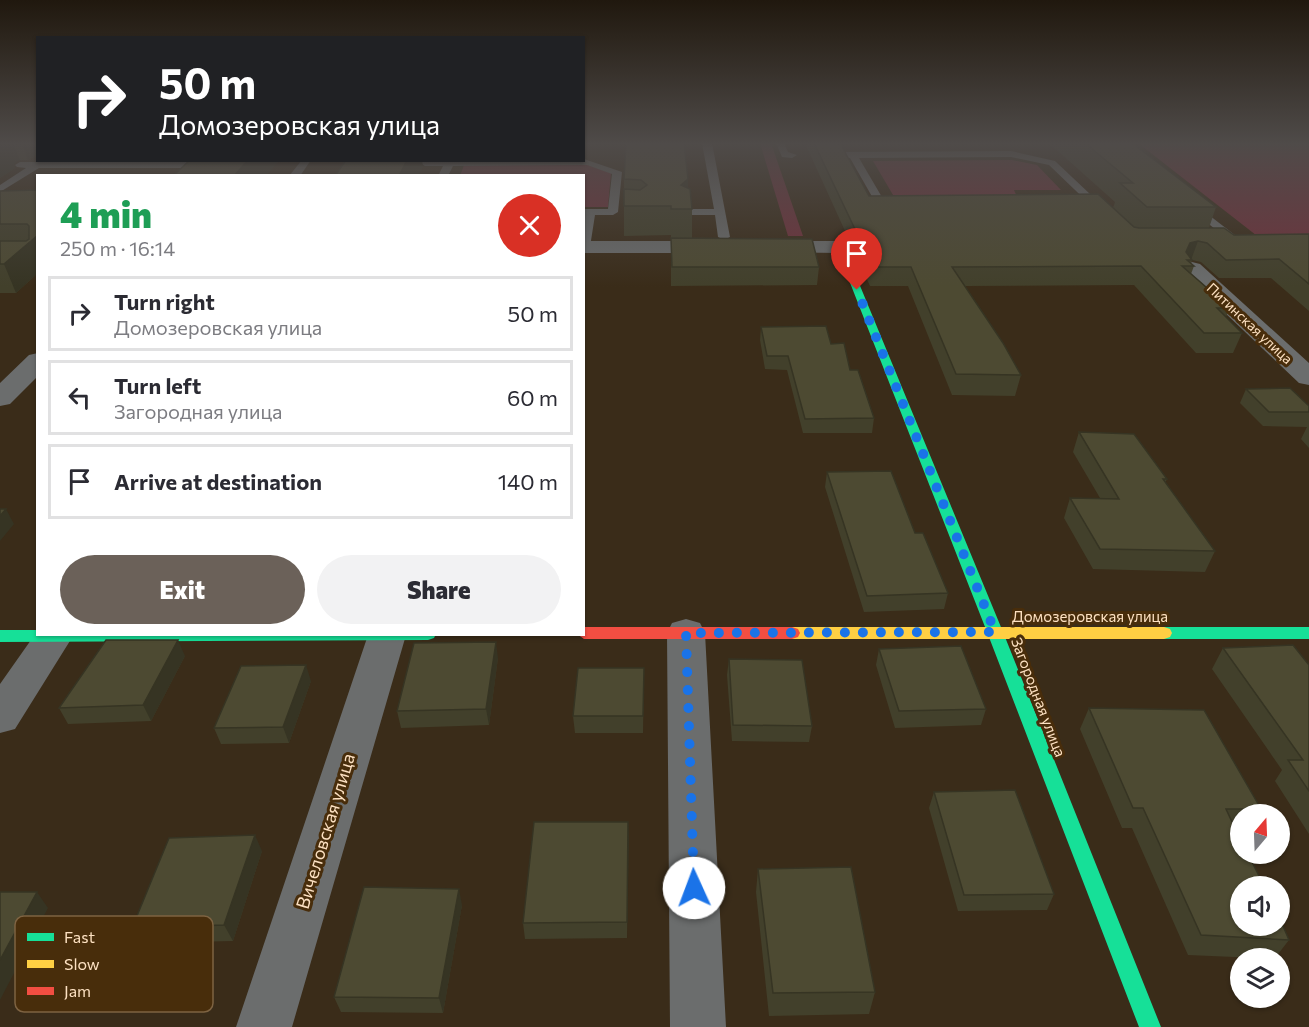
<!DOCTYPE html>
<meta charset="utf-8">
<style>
:root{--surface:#fff;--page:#f2f2f3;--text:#2b2b33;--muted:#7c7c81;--line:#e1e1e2;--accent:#6b6159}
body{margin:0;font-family:Commissioner,sans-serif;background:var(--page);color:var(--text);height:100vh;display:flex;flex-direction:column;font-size:22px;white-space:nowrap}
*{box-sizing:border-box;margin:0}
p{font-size:20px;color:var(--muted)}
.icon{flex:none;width:33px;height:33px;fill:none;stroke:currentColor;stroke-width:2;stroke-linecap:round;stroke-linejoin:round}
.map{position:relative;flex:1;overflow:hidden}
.drawer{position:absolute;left:36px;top:174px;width:549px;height:462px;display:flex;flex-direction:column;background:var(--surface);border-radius:0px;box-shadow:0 2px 4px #0004}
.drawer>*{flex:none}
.hud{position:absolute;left:36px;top:36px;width:549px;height:126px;border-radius:0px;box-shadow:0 2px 4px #0004;background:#202124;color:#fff;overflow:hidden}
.needle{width:39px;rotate:19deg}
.fabs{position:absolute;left:1230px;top:804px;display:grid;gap:12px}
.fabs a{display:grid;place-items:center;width:60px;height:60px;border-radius:50%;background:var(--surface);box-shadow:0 2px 4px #0004;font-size:30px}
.pin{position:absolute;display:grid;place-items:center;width:51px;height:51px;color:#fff;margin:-62px -26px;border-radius:50% 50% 50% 0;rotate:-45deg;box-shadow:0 0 6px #0007}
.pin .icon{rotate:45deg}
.me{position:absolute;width:66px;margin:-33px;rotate:358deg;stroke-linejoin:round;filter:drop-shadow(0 0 4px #0008)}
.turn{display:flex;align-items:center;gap:21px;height:126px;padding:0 24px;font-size:27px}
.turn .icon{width:78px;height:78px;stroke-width:2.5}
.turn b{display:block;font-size:42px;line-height:51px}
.round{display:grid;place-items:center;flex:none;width:63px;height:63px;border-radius:32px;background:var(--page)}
.summary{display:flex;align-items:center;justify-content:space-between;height:102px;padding:0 24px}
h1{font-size:36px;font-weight:800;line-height:45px;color:#1e9e55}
.button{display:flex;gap:12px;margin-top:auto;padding:12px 24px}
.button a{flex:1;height:69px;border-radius:36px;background:var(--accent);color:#fff;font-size:24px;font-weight:800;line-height:69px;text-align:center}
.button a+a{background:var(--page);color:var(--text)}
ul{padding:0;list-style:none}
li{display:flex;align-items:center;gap:18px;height:75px;margin:0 12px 9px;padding:0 12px;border:3px solid var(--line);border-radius:0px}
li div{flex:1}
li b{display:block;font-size:22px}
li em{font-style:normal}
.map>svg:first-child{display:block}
</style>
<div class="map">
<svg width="1309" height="1027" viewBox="0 0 1309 1027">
<rect width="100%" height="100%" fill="#3a2c19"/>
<!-- green -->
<path fill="#71313c" d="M760 143H771L803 236H788Z
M1138 143H1309V239H1261Z
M1012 160 1037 165 1061 190H1014L1018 199 896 200 873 161Z
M585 164 611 173 608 207H584V176H460L464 165Z"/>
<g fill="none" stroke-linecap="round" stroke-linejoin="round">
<!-- lane -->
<path fill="#6b6d6d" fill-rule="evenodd" d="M702 143H712L730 237 724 240 718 237 715 215H688L683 212 688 209H714Z
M776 143H784L788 152 797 155 792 158 782 157Z
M1011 151 1055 161 1108 211 1107 213H1099L1049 165 1011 157 859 158 886 204H894L899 207C895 212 882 212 878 207L850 158H837L832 155 837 152Z
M584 159 622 172 618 212 613 215H595L590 247 584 250V209H608L612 174 587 165 453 166 448 176H438L443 166H425L420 163 423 160Z
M302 160H311L300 176H289Z
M333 160H370L373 163 368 166Z
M20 162H189L203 169 197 176H186L192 170 187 168H39L0 192V185L26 168 17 167 15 165Z
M1192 202 1240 239V243H1232L1188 207 1187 205Z"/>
<!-- street -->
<path fill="#6b6d6d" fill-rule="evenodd" d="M584 241H717L725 242 728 247 725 252 717 253H584Z
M768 241H840L848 242 851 247 848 252 840 253 760 252 757 247 760 242Z
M1192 262 1200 264 1309 363V385L1299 383 1184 274 1181 269 1184 264Z
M38 353V376L10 404 0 406V383L29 355Z
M686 619 700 623 705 633 726 1027H670L667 633 672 623Z
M38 630V634L73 636 15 729 0 733V684Z
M368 635H406L292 1027H236Z"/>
<!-- fast -->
<path fill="#16e098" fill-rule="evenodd" d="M837 245 844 247 1003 632 1161 1027H1139L987 632 836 247Z
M1164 627H1309V639H1164L1158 637 1156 633 1158 629Z
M0 630H38V634H436L434 638 428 640 0 642Z"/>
<!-- slow -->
<path fill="#ffcf43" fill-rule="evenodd" d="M792 627H1164L1170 629 1172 633 1170 637 1164 639H792L786 637 784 633 786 629Z"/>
<!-- jam -->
<path fill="#f24e42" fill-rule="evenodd" d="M792 627 798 629 800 633 798 637 792 639H584L577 634H584V627Z"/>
</g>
<!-- wall -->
<path fill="#42402b" d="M0 143H38V154L28 160H20L14 163 15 168 0 178Z
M805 143H837L869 196 1113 208 1115 202 1049 143H1132L1216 207 1209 228 1234 235 1309 234V311L1271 278H1219L1201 262 1192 260 1191 264 1194 266 1191 274 1230 308 1226 317 1242 333 1233 353H1196L1134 285 965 286 1021 375 1015 396 952 395 908 286H870Z
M624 179H688V188L692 209V238L819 267 817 285 671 286V235L624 236Z
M38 190V273L16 293H0V191Z
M761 327 831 344 850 370 874 418 872 433H803L787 370 765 369 760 340Z
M1246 389 1309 406V448L1301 439 1307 427 1263 426 1240 403Z
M1079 432 1167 479 1165 483 1215 551 1205 572 1093 569 1064 518 1070 498H1100L1073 452Z
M827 472 915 533 948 593 944 609 864 612 825 487Z
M1223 648 1309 665V834L1275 781 1282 770 1212 669Z
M879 649 986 709 981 725 895 728 876 665Z
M185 656 151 721 68 724 59 708Z
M498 658 489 725 401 728 397 711Z
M729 659 812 726 809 742 732 741 727 675Z
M644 668 643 733H575L573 716Z
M311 681 289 743 221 744 214 728Z
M1089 708 1261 809 1257 814H1240V830H1236L1289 940 1275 958H1258L1188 955 1132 828H1122L1080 729Z
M934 792 1054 894 1047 910 958 911 929 808Z
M628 822 627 938 525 939 523 923Z
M262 851 233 941 142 943 132 928Z
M758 869 875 992 869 1014 769 1016 756 892Z
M462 905 443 1013 341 1012 334 997Z"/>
<!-- shaded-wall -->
<path fill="#363423" d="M3 143H13L20 160 14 163 15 168 0 178V145Z
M22 143H38V154L28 160Z
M248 160 279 161 266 176H234Z
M407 160H422L423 167 418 176H399Z
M688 179V207L681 185Z
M38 235V273L16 293 4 264Z
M1198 241 1191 260 1186 252 1190 243Z
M6 509 14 524 0 541V516Z
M178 640 185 656 151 721 143 705Z
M496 642 498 658 489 725 486 709Z
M306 665 311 681 289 743 283 727Z
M628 822 629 838 627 938V922Z
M255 835 262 851 233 941 224 925Z
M459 889 462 905 443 1013 439 998Z
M37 892 48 908 0 1000V960Z"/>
<!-- building -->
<path fill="#4d4a32" stroke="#363423" stroke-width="1.5" d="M626 143H684L688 179 681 185 690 189 692 209H671V206H624V189L640 190 647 185 641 180 624 179Z
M814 143H837L841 145 869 196 1098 194 1134 227 1139 228H1224L1234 235 1309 234V284L1279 259 1226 260 1207 243 1198 241 1190 243 1186 252 1192 260H1187L1194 266H1182L1230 308H1217L1242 333H1204L1141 266 952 267 1003 343 1021 375 956 374 911 267H873Z
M1085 143H1132L1216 207H1147L1120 183H1133Z
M190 160H248L234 176H173Z
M346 160H407L399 176H335Z
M38 190V235L4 264H0V241H26L29 239V226L27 224H0V191Z
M671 238 812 239 819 267H672Z
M826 326 831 344 844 343 850 370H858L874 418 805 419 788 356H767L761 327Z
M1290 388 1309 406V412H1269L1246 389Z
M1079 432 1134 434 1167 479H1163L1215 551 1100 549 1070 498 1119 499Z
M891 471 915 533H923L948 593 867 596 827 472Z
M0 509H6L0 516Z
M106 640H178L143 705 59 708Z
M496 642 486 709 397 711 414 643Z
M1293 645 1309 665V791L1288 760H1303L1223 648Z
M961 646 986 709 899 711 879 649Z
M729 659 802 660 812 726 733 725Z
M306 665 283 727 214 728 241 666Z
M578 668H644L643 716H573Z
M1089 708 1204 710 1261 809H1226L1240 839V854H1248L1264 886H1240V926H1280V919L1289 940 1201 935 1143 808H1133Z
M1015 790 1054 894 964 895 934 792Z
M534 822H628L627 922 523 923Z
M255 835 224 925 132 928 169 838Z
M851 867 875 992 773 993 758 869Z
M364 887 459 889 439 998 334 997Z
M0 892H37L0 960Z"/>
<!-- sky -->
<linearGradient id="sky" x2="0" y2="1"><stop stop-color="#20180e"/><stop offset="0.5" stop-color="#4f4b49"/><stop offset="1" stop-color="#4f4b49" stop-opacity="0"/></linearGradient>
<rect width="1309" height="287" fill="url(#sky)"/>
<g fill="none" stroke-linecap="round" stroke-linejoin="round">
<!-- route -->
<path stroke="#1a73e8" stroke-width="10" stroke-dasharray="0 18" d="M694 888 686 633 995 632 857 290"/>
</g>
<g text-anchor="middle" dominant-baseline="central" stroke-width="6" stroke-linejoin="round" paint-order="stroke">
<!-- far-street labels -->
<g font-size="14" fill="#fde1c2" stroke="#482d0b">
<text transform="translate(1250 323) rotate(43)">Питинская улица</text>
</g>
<!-- street labels -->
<g font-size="15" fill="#fde1c2" stroke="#482d0b">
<text x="1090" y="616">Домозеровская улица</text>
<text transform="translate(1039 697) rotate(69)">Загородная улица</text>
</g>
<!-- near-street labels -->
<g font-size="18" fill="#fde1c2" stroke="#482d0b">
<text transform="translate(325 831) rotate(-73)">Вичеловская улица</text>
</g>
</g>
<!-- legend -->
<rect x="15" y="916" width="198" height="96" rx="9" fill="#482d0b" stroke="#7e6342" stroke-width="1.5"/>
<rect x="27" y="933" width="27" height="8" fill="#16e098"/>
<rect x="27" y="960" width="27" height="8" fill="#ffcf43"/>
<rect x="27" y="987" width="27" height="8" fill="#f24e42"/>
<g font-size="16" fill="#fde1c2">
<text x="64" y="943">Fast</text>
<text x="64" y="970">Slow</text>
<text x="64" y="997">Jam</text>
</g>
</svg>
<div class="fabs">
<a><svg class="needle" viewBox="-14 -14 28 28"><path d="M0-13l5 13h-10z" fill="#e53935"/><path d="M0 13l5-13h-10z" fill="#7c7c81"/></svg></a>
<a><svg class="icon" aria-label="sound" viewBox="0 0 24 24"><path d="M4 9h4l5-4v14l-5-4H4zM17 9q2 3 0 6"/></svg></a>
<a><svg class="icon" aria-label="layers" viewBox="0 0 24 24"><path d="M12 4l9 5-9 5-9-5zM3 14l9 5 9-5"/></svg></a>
</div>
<div class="pin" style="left:857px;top:290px;background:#d93025"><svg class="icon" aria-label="arrive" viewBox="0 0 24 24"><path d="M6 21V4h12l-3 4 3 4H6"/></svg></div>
<svg class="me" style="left:694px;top:888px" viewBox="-20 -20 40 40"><circle r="19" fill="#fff"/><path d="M0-13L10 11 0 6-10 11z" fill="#1a73e8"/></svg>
<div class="hud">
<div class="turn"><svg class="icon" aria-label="right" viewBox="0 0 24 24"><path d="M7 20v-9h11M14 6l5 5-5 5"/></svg><div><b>50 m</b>Домозеровская улица</div></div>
</div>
<section class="drawer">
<div class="summary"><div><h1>4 min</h1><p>250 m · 16:14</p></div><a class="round" style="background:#d93025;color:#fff"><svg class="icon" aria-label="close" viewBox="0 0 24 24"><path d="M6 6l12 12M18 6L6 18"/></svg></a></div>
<ul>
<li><svg class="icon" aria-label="right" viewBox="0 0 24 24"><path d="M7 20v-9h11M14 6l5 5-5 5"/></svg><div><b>Turn right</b><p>Домозеровская улица</p></div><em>50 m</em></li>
<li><svg class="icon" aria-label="left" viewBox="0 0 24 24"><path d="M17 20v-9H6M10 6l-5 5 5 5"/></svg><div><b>Turn left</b><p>Загородная улица</p></div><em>60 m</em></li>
<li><svg class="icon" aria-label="arrive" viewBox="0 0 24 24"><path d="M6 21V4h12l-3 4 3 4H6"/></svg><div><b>Arrive at destination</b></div><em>140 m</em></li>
</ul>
<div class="button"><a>Exit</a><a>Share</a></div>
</section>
</div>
